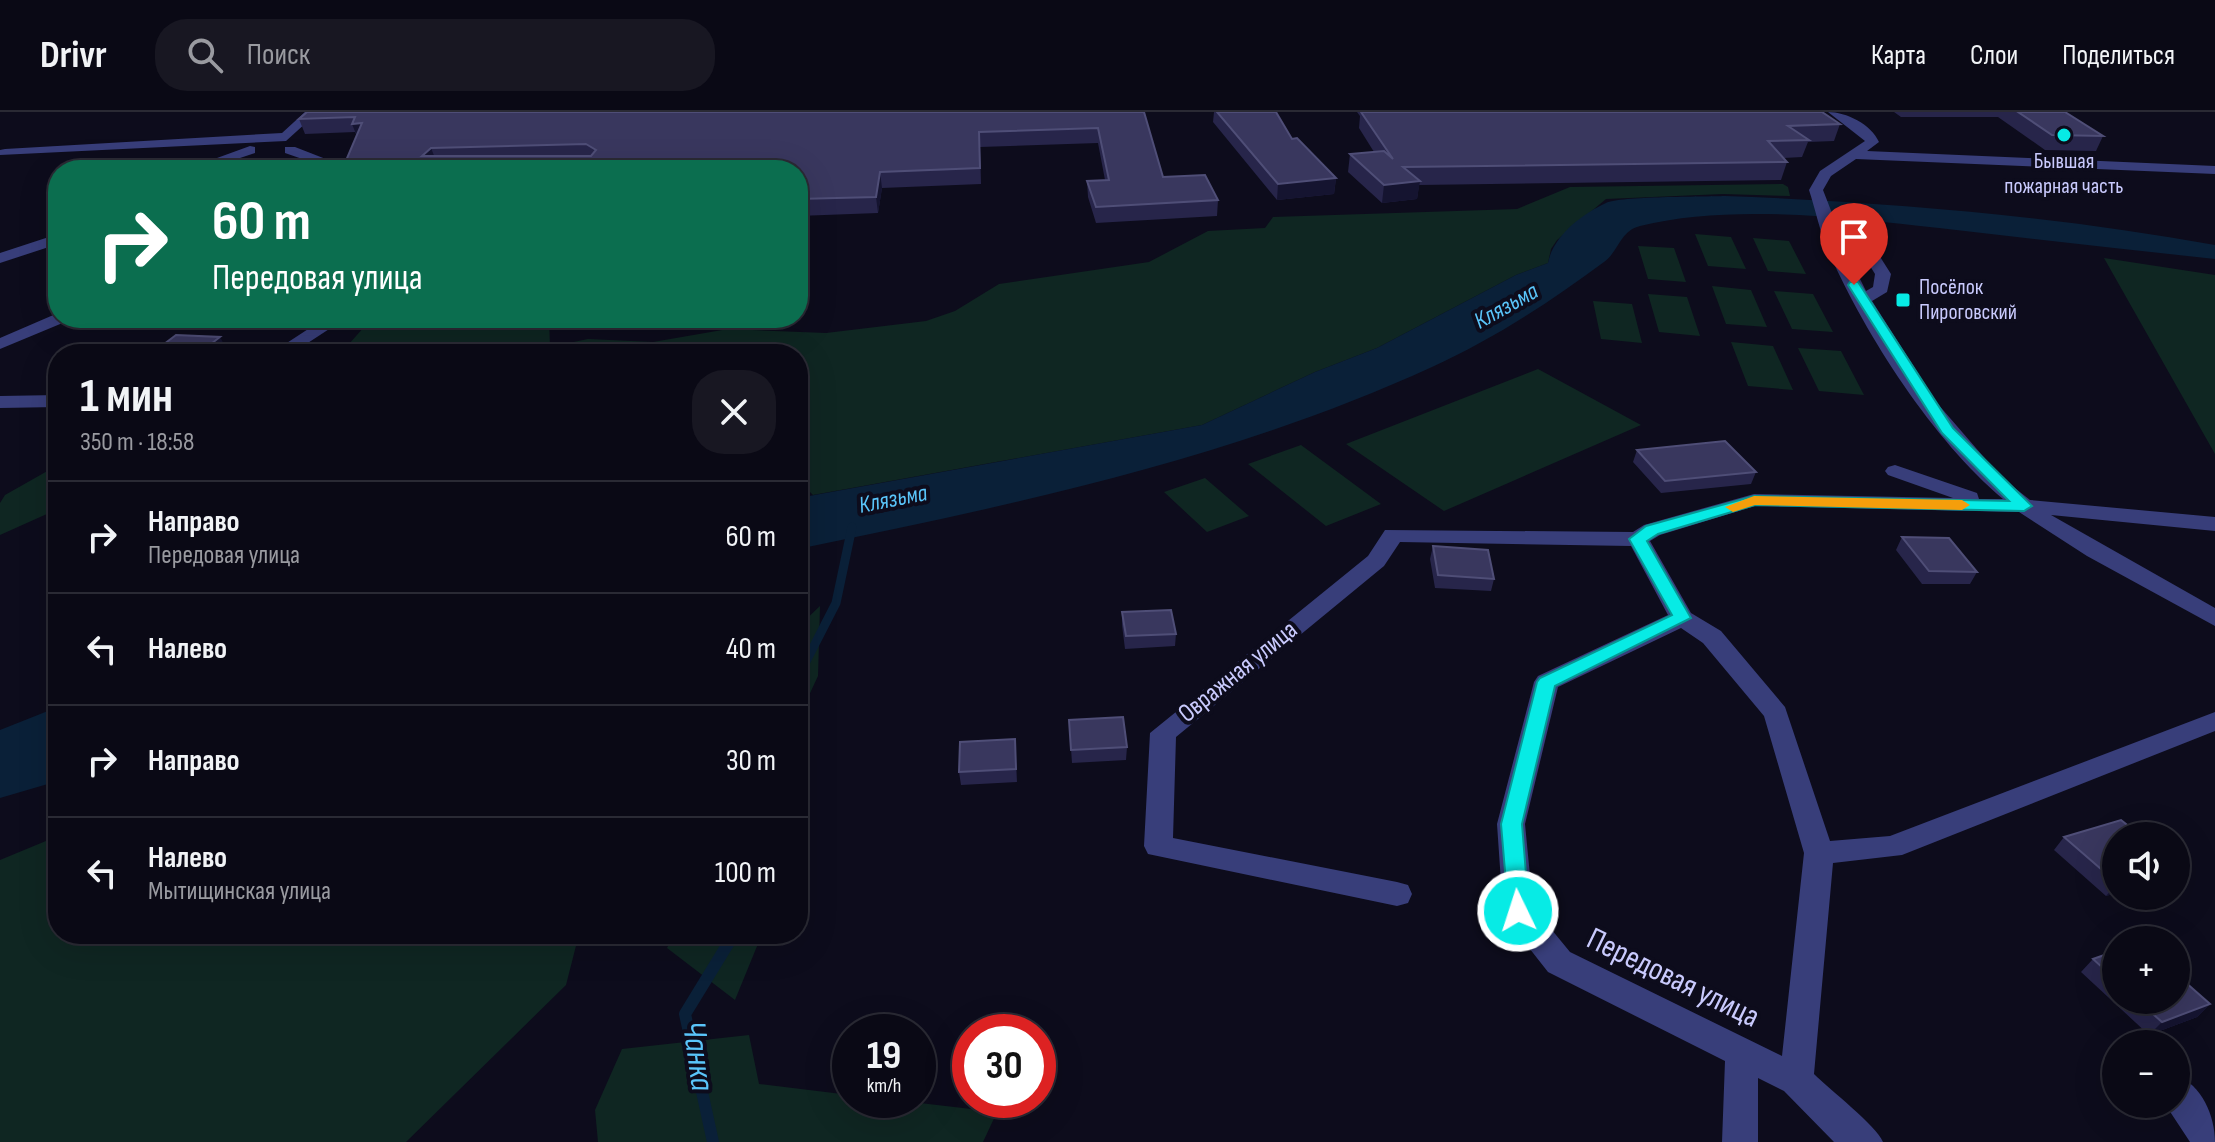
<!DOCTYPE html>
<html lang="ru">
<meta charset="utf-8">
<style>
:root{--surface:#0a0915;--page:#181722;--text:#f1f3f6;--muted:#999aa0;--line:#2a2a34}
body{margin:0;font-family:"Sofia Sans Condensed",sans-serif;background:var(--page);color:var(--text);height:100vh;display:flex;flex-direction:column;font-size:30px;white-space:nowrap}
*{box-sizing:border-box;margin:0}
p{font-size:26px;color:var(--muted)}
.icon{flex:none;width:44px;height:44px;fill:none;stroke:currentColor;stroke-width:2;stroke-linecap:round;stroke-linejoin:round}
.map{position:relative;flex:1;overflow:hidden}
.drawer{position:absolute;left:48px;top:232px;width:760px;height:600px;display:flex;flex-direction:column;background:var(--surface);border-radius:32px;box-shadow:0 8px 32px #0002,0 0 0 2px var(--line)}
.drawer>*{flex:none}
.hud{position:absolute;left:48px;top:48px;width:760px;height:168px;border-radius:32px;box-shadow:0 8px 32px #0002,0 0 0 2px var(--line);background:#0b6e4f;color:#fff;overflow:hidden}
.controls{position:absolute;left:2102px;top:710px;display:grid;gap:16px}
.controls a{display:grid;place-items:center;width:88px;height:88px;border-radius:50%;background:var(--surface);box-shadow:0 8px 32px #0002,0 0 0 2px var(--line);font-size:40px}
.speed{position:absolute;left:832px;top:902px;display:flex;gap:16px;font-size:40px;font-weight:700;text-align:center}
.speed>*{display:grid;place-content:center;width:104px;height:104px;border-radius:50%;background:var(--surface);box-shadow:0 8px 32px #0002,0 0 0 2px var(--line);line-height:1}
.speed small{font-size:20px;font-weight:400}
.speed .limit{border:12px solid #d22;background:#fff;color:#111}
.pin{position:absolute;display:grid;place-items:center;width:68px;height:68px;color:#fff;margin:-82px -34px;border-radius:50% 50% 50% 0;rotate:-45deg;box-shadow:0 0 8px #0007}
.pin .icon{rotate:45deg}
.me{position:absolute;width:88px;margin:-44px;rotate:356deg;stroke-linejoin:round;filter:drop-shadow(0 0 6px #0008)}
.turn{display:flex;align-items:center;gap:28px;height:168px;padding:0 32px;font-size:36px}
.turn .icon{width:104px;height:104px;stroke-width:2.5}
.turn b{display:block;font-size:56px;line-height:68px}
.round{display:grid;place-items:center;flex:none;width:84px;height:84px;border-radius:32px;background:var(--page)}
.summary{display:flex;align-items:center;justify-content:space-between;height:136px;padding:0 32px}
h1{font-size:48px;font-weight:700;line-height:60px}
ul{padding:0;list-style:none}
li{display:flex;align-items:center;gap:24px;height:112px;padding:0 32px;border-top:2px solid var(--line)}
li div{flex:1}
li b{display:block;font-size:30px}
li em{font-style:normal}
header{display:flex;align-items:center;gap:48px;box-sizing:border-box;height:112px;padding:0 40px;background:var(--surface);border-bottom:2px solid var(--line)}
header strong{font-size:38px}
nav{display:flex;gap:44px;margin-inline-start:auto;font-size:28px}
.search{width:560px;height:72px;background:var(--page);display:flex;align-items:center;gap:20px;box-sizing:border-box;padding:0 28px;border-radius:32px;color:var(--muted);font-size:30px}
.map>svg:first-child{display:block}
</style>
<header>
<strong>Drivr</strong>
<div class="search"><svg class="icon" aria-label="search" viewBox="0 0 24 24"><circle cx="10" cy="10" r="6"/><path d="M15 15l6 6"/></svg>Поиск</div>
<nav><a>Карта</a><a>Слои</a><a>Поделиться</a></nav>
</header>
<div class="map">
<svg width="2215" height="1030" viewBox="0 0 2215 1030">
<rect width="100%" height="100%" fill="#0d0c1c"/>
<!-- green -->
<path fill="#0f2622" d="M1783 72 1788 75 1790 84 1723 82 1606 87 1557 128 1551 137 1548 151 1516 163 1377 236 1315 260 1202 313 813 383 798 368V242H315L349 232 372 206H549L550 235 588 227 653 230 728 217 826 221 926 209 955 199 999 172 1149 150 1208 119 1265 116 1273 105 1517 97 1570 75Z
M1695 122 1731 125 1746 157 1708 154Z
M1753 126 1789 129 1806 162 1768 159Z
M1638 134 1674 136 1686 170 1648 167Z
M2104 146 2215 163V342Z
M1712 174 1751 178 1767 215 1726 212Z
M1774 179 1813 182 1833 220 1792 217Z
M1648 182 1687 185 1700 224 1659 220Z
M1593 189 1632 192 1642 231 1601 227Z
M1731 230 1773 234 1793 278 1748 274Z
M1798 236 1841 239 1864 283 1819 279Z
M1538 257 1641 313 1444 399 1346 332Z
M1301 333 1381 392 1326 414 1248 352Z
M58 353V397L0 423V391L5 383Z
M1205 366 1249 404 1207 420 1164 380Z
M820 494 818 564 798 607V515Z
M58 724V822H579L566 873 406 1030H0V748Z
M674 822H762L735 888 667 836Z
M749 923 759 972 850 983V988H894L997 1000 983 1030H598L595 998 622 937Z"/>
<!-- water -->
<path fill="#0a2038" d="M1725 84C1888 90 2054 104 2215 133V147C2123 137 2031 127 1939 116 1845 106 1732 91 1640 114 1620 119 1619 139 1604 150 1550 190 1494 227 1432 255 1231 347 1013 393 798 437V386L1202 313 1315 260 1377 236 1516 163 1548 151C1553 124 1582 102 1606 91 1620 84 1703 85 1725 84Z
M58 595V669L0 686V618Z"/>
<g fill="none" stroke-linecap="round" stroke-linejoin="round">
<!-- stream-far1 -->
<path stroke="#0a2038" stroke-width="9" d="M798 565 836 491 852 415"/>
<!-- stream -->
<path stroke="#0a2038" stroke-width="12" d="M713 1030 685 902 734 822"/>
<!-- minor -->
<path fill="#383e7a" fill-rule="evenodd" d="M305 0H318L286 29 0 43V38L5 37 282 21Z
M1828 0C1846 0 1871 12 1879 30L1867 39 2215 54V62L1856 47 1831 64 1823 78 1844 132 1877 140 1891 162 1887 180 1872 189 1937 291 2001 365 2030 388 2215 405V419L2051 403 2215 496V514L2087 444 2019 400 1755 394 1660 423 1650 429 1691 501 1721 519 1785 595 1830 729 1890 724 2215 600V619L1902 743 1833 751 1814 962C1830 978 1876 1013 1883 1030H1834L1784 979 1758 966V1030H1722L1725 949 1548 860 1507 808 1503 799 1497 712 1534 570 1538 564 1668 503 1631 434 1400 430 1384 454 1176 625 1173 726 1397 770 1408 773 1412 782 1408 791 1397 794 1148 742 1144 734 1150 621 1368 444 1385 418 1633 420 1644 413 1754 382 1953 386 1888 363 1885 359 1888 355 1895 353 1977 381 1979 387H2003C1931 326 1864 221 1827 136 1820 120 1815 96 1809 78L1820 59 1865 29ZM1848 143 1865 146 1875 162 1873 175 1866 179ZM1681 516 1703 531 1764 604 1804 741 1782 944 1570 840 1533 795 1525 712 1558 575Z
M250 34 255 35V41L204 58H184Z
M285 35H295L354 58H334L285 41Z
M58 122V132L0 151V141Z
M58 201V206H68L65 210 0 237V226Z
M325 206H346L291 242H270Z
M58 283V295L0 296V284Z
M2176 963C2202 973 2215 1004 2215 1030H2190L2165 992H2176Z"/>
</g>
<!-- wall -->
<path fill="#27254a" d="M307 0H1144L1163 65 1218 88 1217 104 1096 111 1088 85 1087 69 1105 68 1098 31 980 35 981 72 882 76 878 101 798 104V58H342L357 24 355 20 305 22 299 7Z
M1214 0H1276L1292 27 1336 66 1334 82 1277 88 1213 10Z
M1357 0H1822L1840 12 1834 29 1808 30 1802 45 1784 46 1787 50 1781 68 1419 73 1417 87 1382 91 1348 60 1350 42 1374 40 1359 16 1360 4Z
M1894 0H2065L2103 24 2096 39 2045 38 1998 5H1901Z
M1637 338 1756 360 1751 372 1661 381 1633 350Z
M1902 425 1977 460 1970 472H1922L1896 438Z
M1433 434 1494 467 1491 479 1435 476 1430 447Z
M1122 500 1176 522 1175 534 1125 537 1122 513Z
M1069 608 1127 635 1126 648 1072 651Z
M1015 627 1017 670 961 673 959 660Z
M2116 724V781L2106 784 2054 738 2064 725Z
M2116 839V888H2176L2210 892 2197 905 2149 923 2081 860 2093 847Z"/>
<!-- shaded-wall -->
<path fill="#151430" d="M362 11 358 27 352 12Z
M431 36 437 51 422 44Z
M880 60 882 76 878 101 876 85Z
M1336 66 1334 82 1277 88 1278 72Z
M1420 69 1417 87 1382 91 1384 73Z
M220 225 226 236 219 242H198Z
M2116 773V781L2106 784Z
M2210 892 2197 905 2149 923 2162 910Z"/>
<!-- building -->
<path fill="#39375e" stroke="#4f4e77" stroke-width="2" fill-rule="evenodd" d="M307 0H1144L1163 65 1205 63 1218 88 1096 95 1087 69 1109 68 1098 16 979 20 980 56 880 60 876 85 798 87V58H342L362 11 352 12 355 5 299 7ZM586 32 596 38 591 44H422L431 36Z
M1217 0H1276L1292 27 1297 26 1336 66 1278 72Z
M1361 0H1822L1840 12 1788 14 1809 28 1768 29 1787 50 1403 55 1420 69 1384 73 1350 42 1384 39 1393 47Z
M2018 0H2065L2103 24 2052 23Z
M176 223 220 225 198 242H151Z
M1725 329 1756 360 1665 369 1637 338Z
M1902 425 1949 426 1977 460 1929 459Z
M1433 434 1488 438 1494 467 1438 463Z
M1171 498 1176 522 1126 524 1122 500Z
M1123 605 1127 635 1071 638 1069 608Z
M1015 627 1016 657 959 660 960 630Z
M2121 708 2141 724H2116V770L2064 725Z
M2116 839V868L2093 847Z
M2176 862 2210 892 2162 910 2137 888H2176Z"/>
<!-- route -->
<path fill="#07ebe5" stroke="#059995" stroke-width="2" d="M1850 170H1858L1953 316 2032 394 2024 399 1755 393 1658 422 1647 429 1691 506 1555 574 1522 712 1529 799 1526 806H1509L1501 712 1537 570 1540 566 1672 503 1629 427 1646 414 1754 384 2009 389 1942 321 1848 173Z"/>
<!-- slow -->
<path fill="#f59e0b" d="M1754 384 1962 388 1970 393 1962 398 1755 393 1733 400 1725 395Z"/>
<!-- markers -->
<g fill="#07ebe5" stroke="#0d0c1c" stroke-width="3">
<circle cx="2064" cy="23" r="8"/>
<rect x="1895" y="180" width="16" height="16" rx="4"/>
</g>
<g text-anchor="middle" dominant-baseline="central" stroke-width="8" stroke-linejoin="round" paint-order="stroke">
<!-- far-poi labels -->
<g font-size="22" fill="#c9cafd" stroke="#0d0c1c">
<text x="2064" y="49">Бывшая<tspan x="2064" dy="25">пожарная часть</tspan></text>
<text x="1919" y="175" text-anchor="start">Посёлок<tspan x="1919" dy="25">Пироговский</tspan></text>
</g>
<!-- far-water labels -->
<g font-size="24" font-style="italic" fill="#5ac5fa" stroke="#0d0c1c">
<text transform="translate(1506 194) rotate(-29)">Клязьма</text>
<text transform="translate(893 387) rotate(-11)">Клязьма</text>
</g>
<!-- street labels -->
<g font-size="26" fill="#c9cafd" stroke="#0d0c1c">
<text transform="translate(1238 560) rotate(-39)">Овражная улица</text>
</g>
<!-- near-street labels -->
<g font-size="32" fill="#c9cafd" stroke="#0d0c1c">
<text transform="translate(1673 866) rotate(26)">Передовая улица</text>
</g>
<!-- near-water labels -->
<g font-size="34" font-style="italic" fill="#5ac5fa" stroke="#0d0c1c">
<text transform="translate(698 944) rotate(82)">Чанка</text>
</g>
</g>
</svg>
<div class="controls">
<a><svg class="icon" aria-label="sound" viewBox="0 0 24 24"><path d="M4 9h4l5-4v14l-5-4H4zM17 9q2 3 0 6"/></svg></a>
<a>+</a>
<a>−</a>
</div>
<div class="speed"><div>19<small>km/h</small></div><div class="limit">30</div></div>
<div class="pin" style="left:1854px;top:173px;background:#d93025"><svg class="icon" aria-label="arrive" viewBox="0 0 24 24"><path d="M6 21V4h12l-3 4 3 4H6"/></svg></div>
<svg class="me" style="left:1518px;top:799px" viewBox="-20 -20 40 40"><circle r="17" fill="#07ebe5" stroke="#fff" stroke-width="3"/><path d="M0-11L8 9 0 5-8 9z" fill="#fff"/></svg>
<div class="hud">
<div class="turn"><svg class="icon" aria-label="right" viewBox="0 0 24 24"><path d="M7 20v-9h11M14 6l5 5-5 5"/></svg><div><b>60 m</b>Передовая улица</div></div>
</div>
<section class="drawer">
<div class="summary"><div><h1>1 мин</h1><p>350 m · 18:58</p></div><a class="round"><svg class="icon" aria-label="close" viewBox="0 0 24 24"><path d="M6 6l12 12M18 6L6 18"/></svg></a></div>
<ul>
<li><svg class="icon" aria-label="right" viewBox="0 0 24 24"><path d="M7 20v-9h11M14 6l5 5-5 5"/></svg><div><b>Направо</b><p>Передовая улица</p></div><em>60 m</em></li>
<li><svg class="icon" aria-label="left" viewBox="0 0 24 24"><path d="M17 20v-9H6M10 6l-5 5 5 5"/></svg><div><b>Налево</b></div><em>40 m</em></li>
<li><svg class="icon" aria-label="right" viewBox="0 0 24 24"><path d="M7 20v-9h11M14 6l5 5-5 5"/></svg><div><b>Направо</b></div><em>30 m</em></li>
<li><svg class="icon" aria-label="left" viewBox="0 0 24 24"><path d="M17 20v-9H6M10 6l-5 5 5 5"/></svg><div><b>Налево</b><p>Мытищинская улица</p></div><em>100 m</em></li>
</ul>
</section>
</div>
